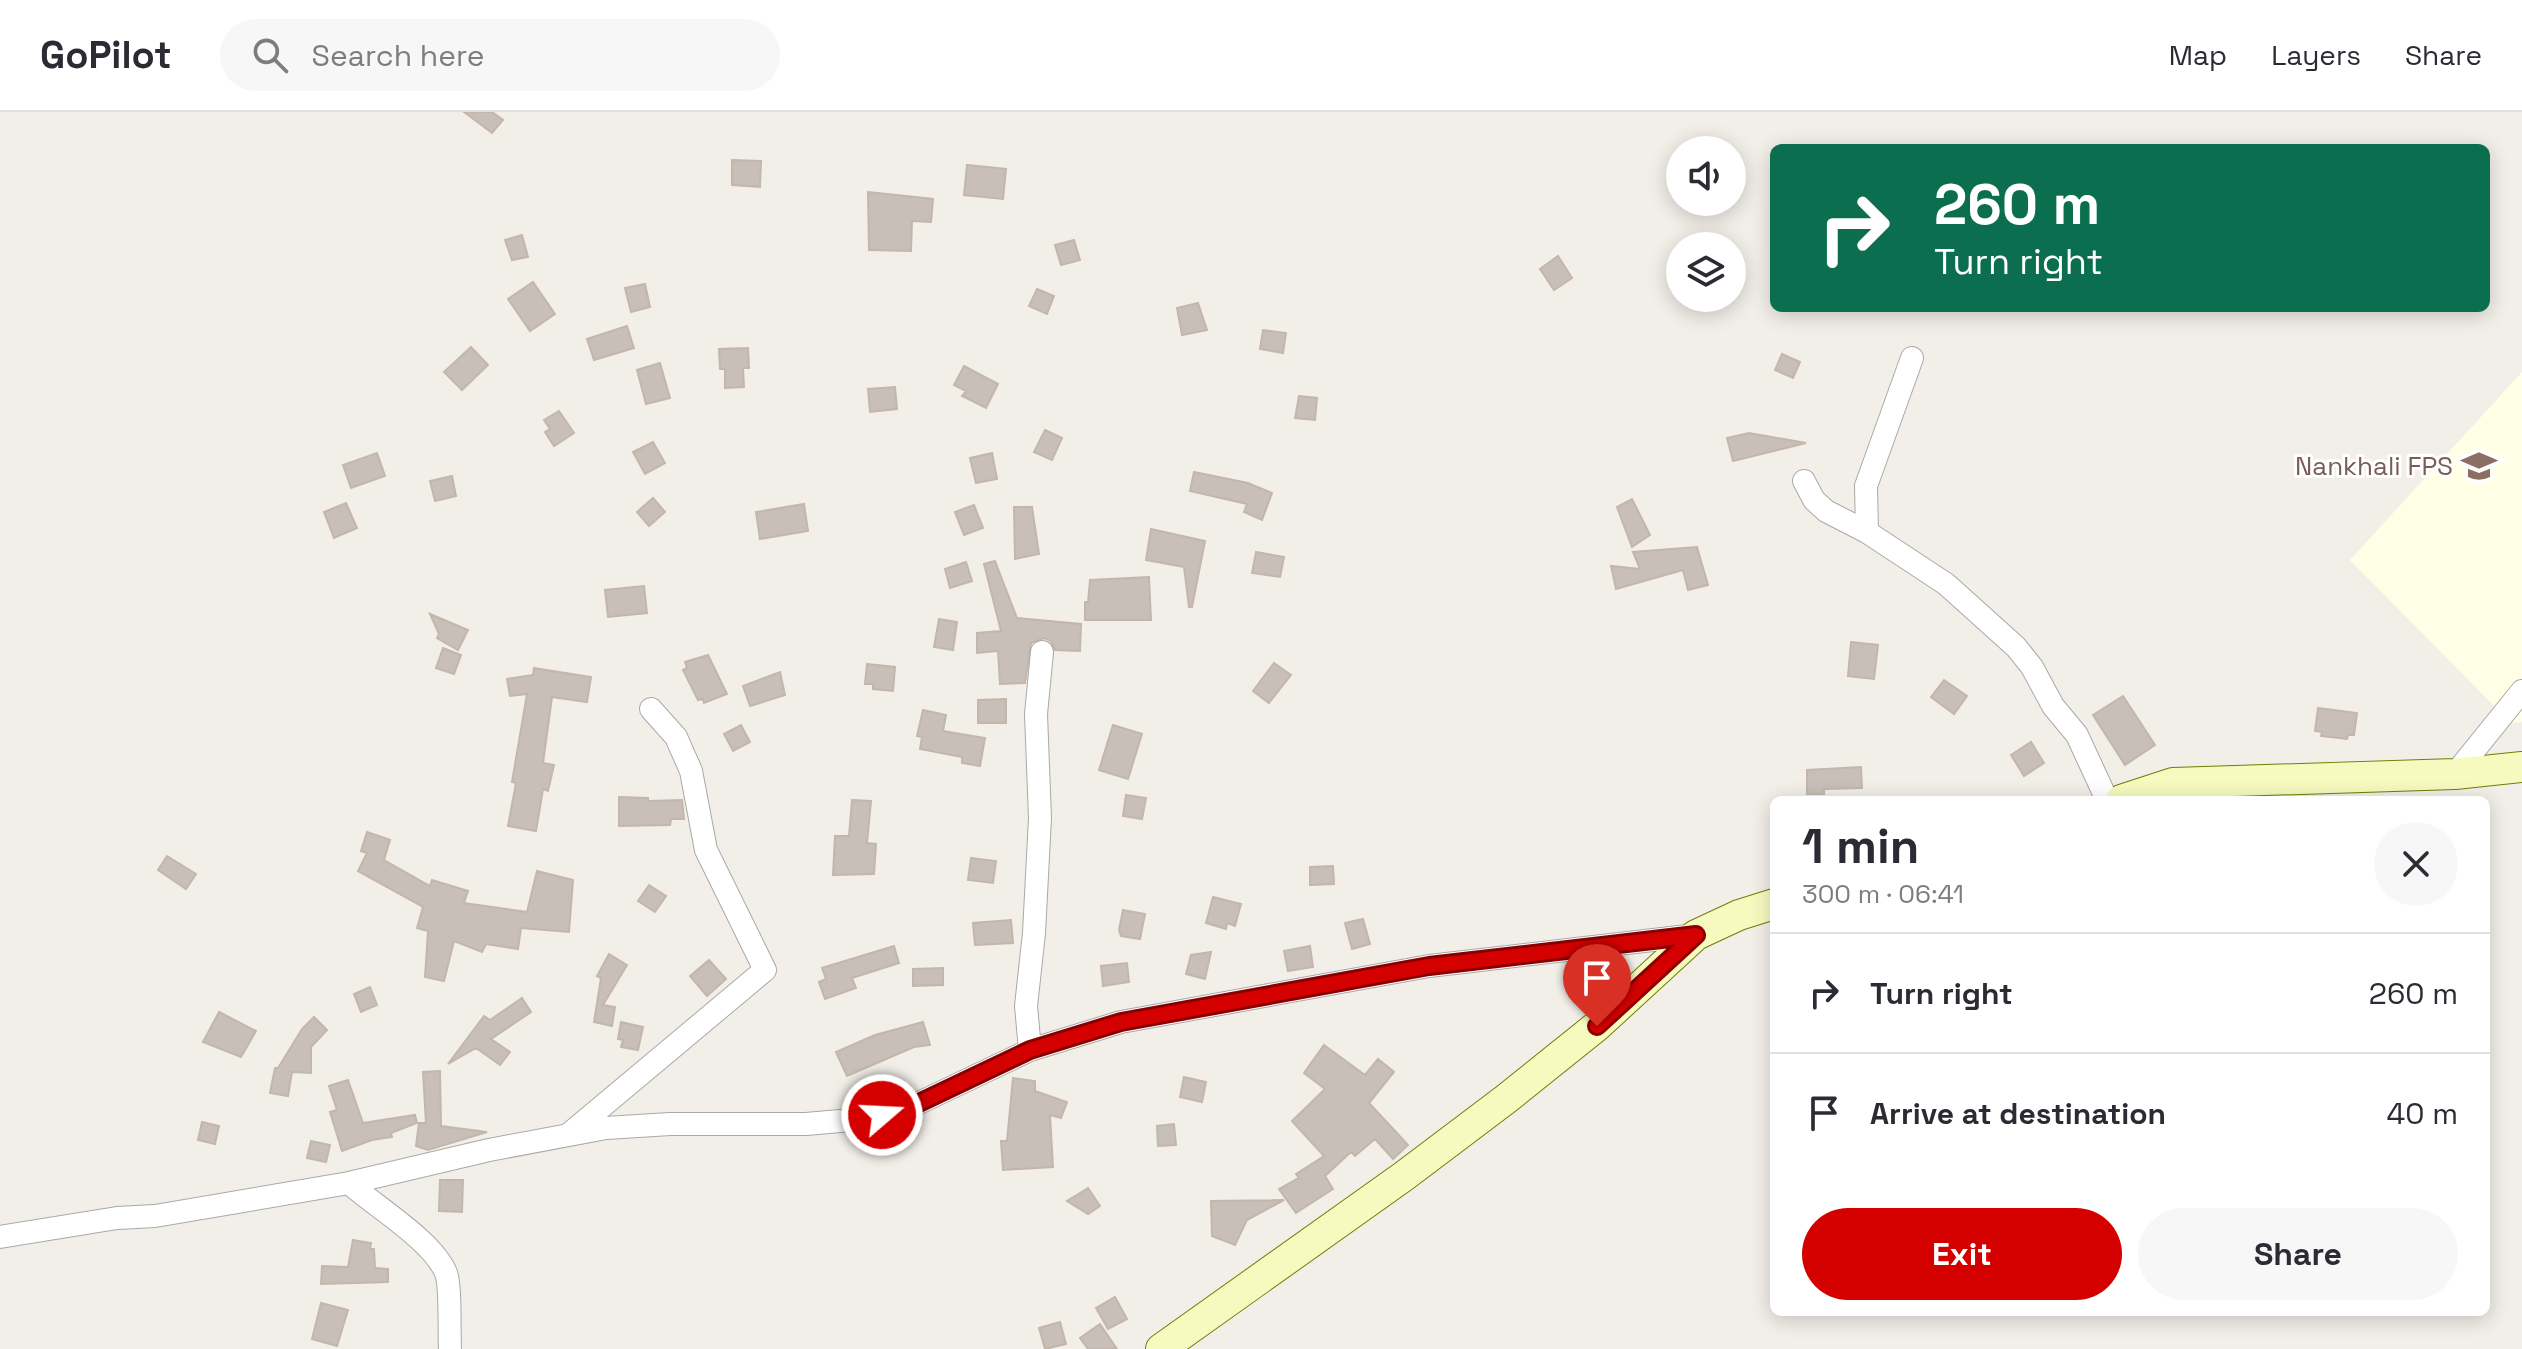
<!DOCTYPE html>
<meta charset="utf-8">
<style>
:root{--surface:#fff;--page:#f7f7f7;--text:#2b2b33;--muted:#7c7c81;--line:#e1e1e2;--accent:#d40000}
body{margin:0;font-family:"Space Grotesk",sans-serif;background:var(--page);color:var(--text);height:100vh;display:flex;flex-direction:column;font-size:30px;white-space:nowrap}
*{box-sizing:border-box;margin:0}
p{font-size:26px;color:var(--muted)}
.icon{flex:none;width:44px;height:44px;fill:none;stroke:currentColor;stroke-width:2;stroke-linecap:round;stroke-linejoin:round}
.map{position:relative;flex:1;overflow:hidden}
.sheet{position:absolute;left:1770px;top:684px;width:720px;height:520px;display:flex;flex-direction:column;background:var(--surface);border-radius:12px;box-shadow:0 4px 20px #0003}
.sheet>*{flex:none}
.guide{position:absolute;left:1770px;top:32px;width:720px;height:168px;border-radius:12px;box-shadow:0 4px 20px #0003;background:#0b6e4f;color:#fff;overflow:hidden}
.buttons{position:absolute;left:1666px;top:24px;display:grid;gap:16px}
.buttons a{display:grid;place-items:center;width:80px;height:80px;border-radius:50%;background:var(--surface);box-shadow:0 4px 20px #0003;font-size:40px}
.pin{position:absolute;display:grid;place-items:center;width:68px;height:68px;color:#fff;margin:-82px -34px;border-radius:50% 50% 50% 0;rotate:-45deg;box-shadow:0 0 8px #0007}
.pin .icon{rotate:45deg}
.me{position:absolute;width:88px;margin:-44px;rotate:71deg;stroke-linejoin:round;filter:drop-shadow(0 0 6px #0008)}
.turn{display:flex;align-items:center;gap:28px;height:168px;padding:0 32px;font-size:36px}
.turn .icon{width:104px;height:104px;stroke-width:2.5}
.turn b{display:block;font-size:56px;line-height:68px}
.round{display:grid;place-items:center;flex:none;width:84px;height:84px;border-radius:42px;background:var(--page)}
.summary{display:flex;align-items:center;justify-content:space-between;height:136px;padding:0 32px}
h1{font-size:48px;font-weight:700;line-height:60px}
.button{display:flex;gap:16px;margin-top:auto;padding:16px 32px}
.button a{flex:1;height:92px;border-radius:48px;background:var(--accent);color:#fff;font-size:32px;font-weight:700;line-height:92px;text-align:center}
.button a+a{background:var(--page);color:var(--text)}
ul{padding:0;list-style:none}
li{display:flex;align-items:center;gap:24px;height:120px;padding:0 32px;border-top:2px solid var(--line)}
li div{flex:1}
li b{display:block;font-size:30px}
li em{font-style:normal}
header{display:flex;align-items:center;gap:48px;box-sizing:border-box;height:112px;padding:0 40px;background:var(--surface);border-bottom:2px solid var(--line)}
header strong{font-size:38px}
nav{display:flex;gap:44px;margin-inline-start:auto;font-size:28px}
.search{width:560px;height:72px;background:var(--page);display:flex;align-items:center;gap:20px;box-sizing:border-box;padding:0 28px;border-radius:44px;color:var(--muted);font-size:30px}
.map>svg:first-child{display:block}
</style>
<header>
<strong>GoPilot</strong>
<div class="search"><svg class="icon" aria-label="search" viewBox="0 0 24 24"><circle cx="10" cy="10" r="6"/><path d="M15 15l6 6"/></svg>Search here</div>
<nav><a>Map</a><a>Layers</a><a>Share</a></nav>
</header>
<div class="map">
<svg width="2522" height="1237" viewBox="0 0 2522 1237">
<rect width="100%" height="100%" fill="#f2efe9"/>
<!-- education -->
<path fill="#ffffe5" d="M2522 260V610L2511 611 2350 448Z"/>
<!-- building -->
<path fill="#c7bfb8" stroke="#c4b6ab" stroke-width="2" d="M464 0H492L503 8 492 21Z
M732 48 761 49 760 75 732 73Z
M967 53 1006 57 1003 87 964 83Z
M868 80 933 87 931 110 912 109 911 139 869 138Z
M522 123 528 145 512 148 505 128Z
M1074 128 1080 148 1061 153 1055 133Z
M1558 144 1572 166 1554 178 1540 157Z
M533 170 555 202 530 219 508 187Z
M645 172 650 195 631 200 625 176Z
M1037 177 1054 184 1047 202 1029 194Z
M1198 191 1207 218 1182 223 1177 196Z
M627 214 634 236 594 248 587 227Z
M1263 218 1286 221 1283 241 1260 237Z
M471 235 488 253 462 278 444 260Z
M748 236 749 256H743L744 275 725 276V257H720L719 237Z
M1782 242 1800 250 1793 266 1775 258Z
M660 251 670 286 646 292 637 258Z
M964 254 998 272 986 296 962 284 966 279 954 273Z
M895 275 897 297 870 300 868 277Z
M1299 284 1317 286 1315 308 1295 306Z
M559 299 574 321 554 334 545 320 550 317 544 308Z
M1045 318 1062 326 1052 348 1034 340Z
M1749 321 1806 331 1733 349 1727 326Z
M653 330 665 351 645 362 633 340Z
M377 341 385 364 351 376 343 353Z
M992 341 997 367 976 371 970 346Z
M1194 360 1248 371 1272 381 1262 408 1244 400 1247 392 1190 379Z
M452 364 456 384 435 389 430 369Z
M653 386 665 400 649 414 637 400Z
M1632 387 1650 423 1632 435 1617 395Z
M346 391 357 416 334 426 324 400Z
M804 392 808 419 760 427 756 400Z
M974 393 983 416 964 423 955 400Z
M1014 395H1032L1039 442 1015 447Z
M1151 417 1205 429 1192 495H1189L1184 455 1146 448Z
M1697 435 1708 473 1688 478 1683 458 1616 477 1611 454 1640 457 1633 440Z
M1256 440 1284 445 1280 465 1252 461Z
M995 449 1017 506 1081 512 1080 539 1055 538 1051 529 1044 526 1031 531 1025 571 1000 572 998 539 977 541V521L1001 519 984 452Z
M966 450 972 469 950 476 945 457Z
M1149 465 1151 508H1085V490H1088L1090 468Z
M644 474 647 501 608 505 605 478Z
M430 502 468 518 458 538 437 526 439 522Z
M939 507 957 510 953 538 934 535Z
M1851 530 1878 533 1874 567 1848 564Z
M443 536 461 543 454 562 436 556Z
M708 543 727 582 704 591 703 587 698 588 683 558 687 556 685 550Z
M1274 551 1291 563 1269 591 1253 579Z
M867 552 895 555 893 579 873 577V572H865Z
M534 556 591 565 587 590 552 585 543 651 554 653 548 679 543 677 536 719 508 714 516 671 512 670 527 582 510 584 507 567 533 563Z
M780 560 785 583 750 594 743 574Z
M1944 568 1967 584 1954 602 1931 585Z
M2123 584 2155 633 2125 653 2093 603Z
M1006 587V611H978V588Z
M2318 596 2357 601 2354 623H2348L2347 627 2321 624 2322 620 2315 619Z
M923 598 946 603 943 619 985 626 980 654 962 651V645L920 637 922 625 917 624Z
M741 613 750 630 733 639 724 622Z
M1113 613 1142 622 1128 667 1099 658Z
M2031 630 2044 651 2024 664 2011 643Z
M1861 655 1862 676 1824 677V682H1807V658Z
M1126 683 1146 686 1142 707 1123 704Z
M619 685 648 686V689L682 688 684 707H671L670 713 619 714Z
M852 688 871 689 867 731 876 732 874 762 833 763 835 724H849Z
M367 720 390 728 384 748 430 774 432 768 468 779 464 791 527 800 537 759 573 768 569 820 521 816 518 837 486 832 482 840 454 829 444 869 425 865 428 819 417 816 423 795 358 759 367 741 361 739Z
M167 744 196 762 186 777 158 758Z
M971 746 996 749 993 771 968 768Z
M1333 754 1334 772 1310 773V755Z
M649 773 666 784 655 800 638 789Z
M1213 785 1241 792 1235 814 1227 811 1226 817 1206 811Z
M1123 798 1145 802 1140 827 1121 824 1119 818Z
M1363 807 1370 832 1352 837 1345 811Z
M1011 808 1013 831 975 833 973 811Z
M894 834 899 851 852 866 856 876 825 887 819 870 826 867 822 856Z
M1310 834 1313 855 1288 859 1284 839Z
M1211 840 1205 867 1186 862 1191 843Z
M609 842 627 853 603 893 615 895 612 914 594 910 601 866 597 864Z
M709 848 726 867 707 884 690 864Z
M1127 851 1129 870 1103 874 1101 854Z
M943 856V873L913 874V857Z
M370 875 377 893 361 900 354 882Z
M522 886 531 900 491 927 510 940 500 953 476 936 448 952 484 904 490 908Z
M219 900 256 919 241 945 203 930Z
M314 905 327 918 311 935V961L292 960 288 984 270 981 275 956H278L302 917Z
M621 910 643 915 638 938 621 935 623 928 618 927Z
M923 910 930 933 914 935 847 964 836 940 875 923Z
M1324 933 1365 963 1378 947 1394 960 1369 991 1408 1033 1393 1047 1375 1027 1355 1044 1351 1040 1325 1064 1333 1077 1296 1101 1279 1077 1299 1066 1296 1062 1324 1044 1292 1009 1325 977 1304 961Z
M440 959 441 1014 487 1020 428 1038 416 1034 419 1011H426L423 960Z
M1184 965 1206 970 1202 990 1180 985Z
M1013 966 1035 969V979L1067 990 1061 1006 1050 1003 1053 1055 1003 1058 1001 1029H1007Z
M348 968 363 1011 415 1003 417 1011 391 1021 392 1025 372 1028 342 1039 330 1000 337 998 329 974Z
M202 1010 219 1014 215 1032 198 1028Z
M1174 1012 1176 1033 1158 1034 1157 1014Z
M311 1029 330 1033 326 1050 307 1046Z
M440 1068H463L462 1100 439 1099Z
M1088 1076 1100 1094 1088 1102 1067 1089Z
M1284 1088 1247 1108 1235 1133 1212 1124 1211 1089Z
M353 1128 371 1131 370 1137H374L375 1156 388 1157V1170L321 1172 322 1154 348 1155Z
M1115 1185 1127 1207 1108 1217 1096 1196Z
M321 1191 348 1198 337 1234 312 1227Z
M1060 1210 1066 1232 1045 1237 1039 1216Z
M1100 1212 1117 1237H1088L1080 1226Z"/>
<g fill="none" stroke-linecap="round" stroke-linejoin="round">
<!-- street casing -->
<g stroke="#a9a9a9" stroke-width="24">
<path id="street" d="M1804 369 1814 388 1826 399 1867 420 1946 472 2016 535 2032 555 2053 594 2077 623 2107 688
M1867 420 1866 374 1912 246
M2455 662 2522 579
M1030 938 1026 894 1034 821 1040 706 1036 602 1042 540
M568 1023 765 858 706 738 691 659 676 625 651 597
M349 1071C376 1095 433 1129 446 1161 451 1174 449 1220 450 1237
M0 1125 117 1106 155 1104 349 1071 489 1038 606 1016 670 1012H806L863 1007 900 1000 1030 938 1121 910 1429 854 1696 823"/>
</g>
<!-- secondary casing -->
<g stroke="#707d05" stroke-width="32">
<path id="secondary" d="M2121 688 2173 671 2455 662 2522 655
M1161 1237 1404 1064 1506 987 1597 914 1696 823 1739 803 1774 792"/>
</g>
<!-- street -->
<use href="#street" stroke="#fff" stroke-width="22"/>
<!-- secondary -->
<use href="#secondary" stroke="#f7fabf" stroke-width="30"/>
</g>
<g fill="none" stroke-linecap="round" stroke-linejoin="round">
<!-- route casing -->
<g stroke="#8a0000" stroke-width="20">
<path id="route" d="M882 1003 900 1000 1030 938 1121 910 1429 854 1696 823 1597 914"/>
</g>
<!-- route -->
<use href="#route" stroke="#d40000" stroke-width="14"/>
</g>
<!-- icons -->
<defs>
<g id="school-bare" transform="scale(2.76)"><path d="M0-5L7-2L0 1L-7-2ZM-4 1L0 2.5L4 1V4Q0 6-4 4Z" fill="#8d6e63" stroke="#fff" stroke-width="2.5" paint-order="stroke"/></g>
</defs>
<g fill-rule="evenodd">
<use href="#school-bare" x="2479" y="354"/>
</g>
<g text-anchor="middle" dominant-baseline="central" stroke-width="6" stroke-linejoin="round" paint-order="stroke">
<!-- education labels -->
<g font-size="26" fill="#785e54" stroke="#fff" text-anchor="end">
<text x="2453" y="354">Nankhali FPS</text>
</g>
</g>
</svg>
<div class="buttons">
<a><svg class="icon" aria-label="sound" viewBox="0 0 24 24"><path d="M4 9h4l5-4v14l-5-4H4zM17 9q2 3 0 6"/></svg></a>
<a><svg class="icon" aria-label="layers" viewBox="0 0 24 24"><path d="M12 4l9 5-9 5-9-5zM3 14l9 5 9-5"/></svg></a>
</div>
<div class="pin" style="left:1597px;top:914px;background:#d93025"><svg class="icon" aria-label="arrive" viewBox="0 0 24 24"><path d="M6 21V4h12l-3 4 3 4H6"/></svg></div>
<svg class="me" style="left:882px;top:1003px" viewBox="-20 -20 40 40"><circle r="17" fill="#d40000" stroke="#fff" stroke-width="3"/><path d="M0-11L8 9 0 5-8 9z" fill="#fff"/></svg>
<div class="guide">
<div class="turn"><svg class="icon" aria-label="right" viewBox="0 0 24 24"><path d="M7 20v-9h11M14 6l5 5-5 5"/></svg><div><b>260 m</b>Turn right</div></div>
</div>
<section class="sheet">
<div class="summary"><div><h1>1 min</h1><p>300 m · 06:41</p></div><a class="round"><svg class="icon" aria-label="close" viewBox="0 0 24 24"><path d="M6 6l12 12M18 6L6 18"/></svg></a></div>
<ul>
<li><svg class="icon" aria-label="right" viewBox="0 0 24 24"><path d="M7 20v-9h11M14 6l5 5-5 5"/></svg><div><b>Turn right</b></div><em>260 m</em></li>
<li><svg class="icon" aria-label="arrive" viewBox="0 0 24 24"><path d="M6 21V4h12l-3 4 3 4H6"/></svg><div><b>Arrive at destination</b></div><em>40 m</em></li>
</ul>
<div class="button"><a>Exit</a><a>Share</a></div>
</section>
</div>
